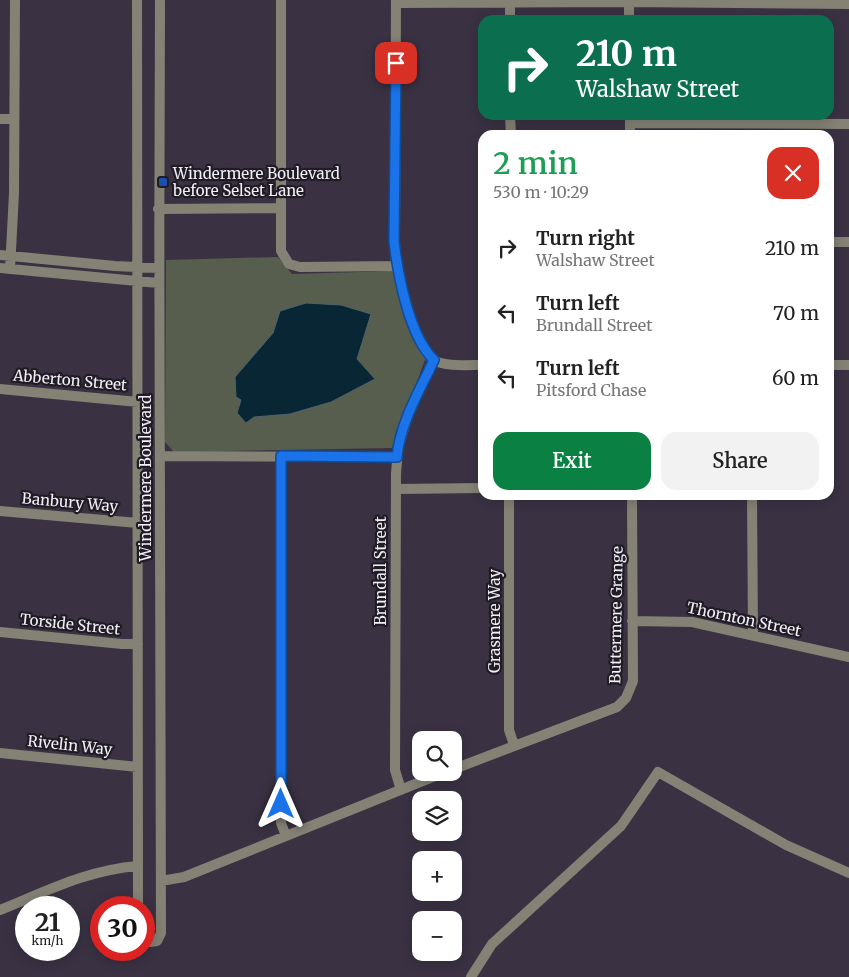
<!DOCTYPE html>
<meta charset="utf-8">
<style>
:root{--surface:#fff;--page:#f2f2f2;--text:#222;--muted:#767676;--accent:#0b8043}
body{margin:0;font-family:Merriweather,serif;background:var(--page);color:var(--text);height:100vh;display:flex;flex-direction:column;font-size:19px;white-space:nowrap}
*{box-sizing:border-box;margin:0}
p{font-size:16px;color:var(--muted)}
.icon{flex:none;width:28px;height:28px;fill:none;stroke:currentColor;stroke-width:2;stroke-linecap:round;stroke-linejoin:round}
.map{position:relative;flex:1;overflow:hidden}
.details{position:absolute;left:478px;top:130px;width:356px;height:370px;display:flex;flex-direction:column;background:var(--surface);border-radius:15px;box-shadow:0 2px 12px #0003}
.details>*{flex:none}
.top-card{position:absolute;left:478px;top:15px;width:356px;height:105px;border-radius:15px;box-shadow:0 2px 12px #0003;background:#0b6e4f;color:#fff;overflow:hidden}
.tools{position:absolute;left:412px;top:731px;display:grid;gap:10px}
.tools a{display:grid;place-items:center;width:50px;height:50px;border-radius:10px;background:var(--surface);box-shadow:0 2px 12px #0003;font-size:25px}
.speed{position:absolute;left:15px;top:896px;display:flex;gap:10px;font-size:25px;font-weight:700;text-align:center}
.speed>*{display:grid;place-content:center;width:65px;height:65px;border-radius:50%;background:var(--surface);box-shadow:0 2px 12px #0003;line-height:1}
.speed small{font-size:12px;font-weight:400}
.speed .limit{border:8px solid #d22;background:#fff;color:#111}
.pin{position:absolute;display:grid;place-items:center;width:42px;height:42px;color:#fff;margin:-21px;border-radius:10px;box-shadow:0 2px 8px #0006}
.me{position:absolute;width:55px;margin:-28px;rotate:0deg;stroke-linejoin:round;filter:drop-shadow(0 0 4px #0008)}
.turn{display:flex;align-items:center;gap:18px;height:105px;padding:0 15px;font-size:22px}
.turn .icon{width:65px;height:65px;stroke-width:2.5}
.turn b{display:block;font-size:35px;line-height:42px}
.round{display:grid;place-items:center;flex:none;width:52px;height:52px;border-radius:15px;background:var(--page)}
.head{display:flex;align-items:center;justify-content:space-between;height:85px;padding:0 15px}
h1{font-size:30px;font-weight:600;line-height:38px;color:#1e9e55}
.button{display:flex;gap:10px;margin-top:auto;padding:10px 15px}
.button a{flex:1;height:58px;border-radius:15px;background:var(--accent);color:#fff;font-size:20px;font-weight:600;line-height:58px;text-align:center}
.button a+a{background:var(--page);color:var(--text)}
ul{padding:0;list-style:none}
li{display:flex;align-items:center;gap:15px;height:65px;padding:0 15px}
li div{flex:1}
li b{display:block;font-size:19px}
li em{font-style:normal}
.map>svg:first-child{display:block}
</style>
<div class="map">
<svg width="849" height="977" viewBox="0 0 849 977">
<rect width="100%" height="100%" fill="#3a3243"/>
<!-- green -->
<path fill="#575e4d" d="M278 257 292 274 394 271 411 333 425 360 392 448 174 452 165 442 166 260Z"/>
<!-- water -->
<path fill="#082633" stroke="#4e626e" d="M306 303 341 305 371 314 357 359 375 379 331 402 290 414 254 417 246 423 237 413 241 400 236 397 235 377 273 333 280 311Z"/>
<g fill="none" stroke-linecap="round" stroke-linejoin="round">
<!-- street -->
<path stroke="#848275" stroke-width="10" d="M137 0 138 908
M281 0V251L289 264 300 267 397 266
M396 0 395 241C395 250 395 259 397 268 402 288 416 349 433 360 445 367 469 365 482 365
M629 0V20
M396 3 629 2 849 4
M510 4V20
M510 115 511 135
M630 115V135
M0 119H14
M630 123 849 124
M158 209 281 208
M829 242H849
M0 255 115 266 158 268
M0 268 158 283
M10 269 14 193 15 0
M829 365H849
M0 389 138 402
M160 456 397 457
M281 457V823L286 836
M396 489 482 488
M509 495V730L514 745
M752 495 753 635
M0 511 138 523
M632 621 692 622 849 657
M0 632 122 644H138
M0 753 138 767
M454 769 617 707 626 698 633 681 632 495
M401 790 395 770 396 474 398 448 408 416 433 360
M161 881 184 877 445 772
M0 910C47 891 87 870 138 866
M144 939 150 942 157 941 161 933C161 622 158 311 160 0
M471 977 492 944 621 826 658 772 786 845 849 873"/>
</g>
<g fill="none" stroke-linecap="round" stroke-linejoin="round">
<!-- route casing -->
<g stroke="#114b97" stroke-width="12">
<path id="route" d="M281 804V456L397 457C400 423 420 390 434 360 409 336 398 275 394 241L396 63"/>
</g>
<!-- route -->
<use href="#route" stroke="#1a73e8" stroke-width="9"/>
</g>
<!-- markers -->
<rect fill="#1a4fb4" stroke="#201c24" stroke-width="2" x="158" y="177" width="10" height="10" rx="2.5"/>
<g text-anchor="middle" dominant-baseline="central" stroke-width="4.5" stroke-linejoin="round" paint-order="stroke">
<!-- poi labels -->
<g font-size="15" fill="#f3eef9" stroke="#201c24" text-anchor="start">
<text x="173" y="173">Windermere Boulevard<tspan x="173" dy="17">before Selset Lane</tspan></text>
</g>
<!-- street labels -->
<g font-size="15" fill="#f3eef9" stroke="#201c24">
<text transform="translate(70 380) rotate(5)">Abberton Street</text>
<text transform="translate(145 478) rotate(-90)">Windermere Boulevard</text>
<text transform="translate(70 502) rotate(5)">Banbury Way</text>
<text transform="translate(380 571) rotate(-90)">Brundall Street</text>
<text transform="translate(616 615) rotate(-89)">Buttermere Grange</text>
<text transform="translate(744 619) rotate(12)">Thornton Street</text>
<text transform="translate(494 621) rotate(-90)">Grasmere Way</text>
<text transform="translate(70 624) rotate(6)">Torside Street</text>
<text transform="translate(70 745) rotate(6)">Rivelin Way</text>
</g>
</g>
</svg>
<div class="tools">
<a><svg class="icon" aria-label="search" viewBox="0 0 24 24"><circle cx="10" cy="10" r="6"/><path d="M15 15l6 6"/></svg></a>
<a><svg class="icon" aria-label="layers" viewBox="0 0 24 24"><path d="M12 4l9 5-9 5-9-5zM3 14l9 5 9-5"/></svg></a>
<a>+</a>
<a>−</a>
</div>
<div class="speed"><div>21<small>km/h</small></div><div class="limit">30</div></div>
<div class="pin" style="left:396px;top:63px;background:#d93025"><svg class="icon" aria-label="arrive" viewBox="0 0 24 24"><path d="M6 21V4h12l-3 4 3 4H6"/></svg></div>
<svg class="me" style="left:281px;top:804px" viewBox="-20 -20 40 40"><path d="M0-17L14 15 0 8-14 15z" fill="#1a73e8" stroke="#fff" stroke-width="4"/></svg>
<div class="top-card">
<div class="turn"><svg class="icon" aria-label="right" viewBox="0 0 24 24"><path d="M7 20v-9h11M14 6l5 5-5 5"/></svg><div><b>210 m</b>Walshaw Street</div></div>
</div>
<section class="details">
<div class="head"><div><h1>2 min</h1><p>530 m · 10:29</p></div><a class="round" style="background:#d93025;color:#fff"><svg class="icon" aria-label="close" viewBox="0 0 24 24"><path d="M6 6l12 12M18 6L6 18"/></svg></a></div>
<ul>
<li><svg class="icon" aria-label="right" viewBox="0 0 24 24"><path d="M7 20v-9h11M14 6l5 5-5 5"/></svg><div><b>Turn right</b><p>Walshaw Street</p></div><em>210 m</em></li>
<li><svg class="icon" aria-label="left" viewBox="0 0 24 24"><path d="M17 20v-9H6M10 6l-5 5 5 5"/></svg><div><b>Turn left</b><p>Brundall Street</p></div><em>70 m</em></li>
<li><svg class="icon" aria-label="left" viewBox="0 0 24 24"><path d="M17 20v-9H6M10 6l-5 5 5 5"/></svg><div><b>Turn left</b><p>Pitsford Chase</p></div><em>60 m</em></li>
</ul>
<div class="button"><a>Exit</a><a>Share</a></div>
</section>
</div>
